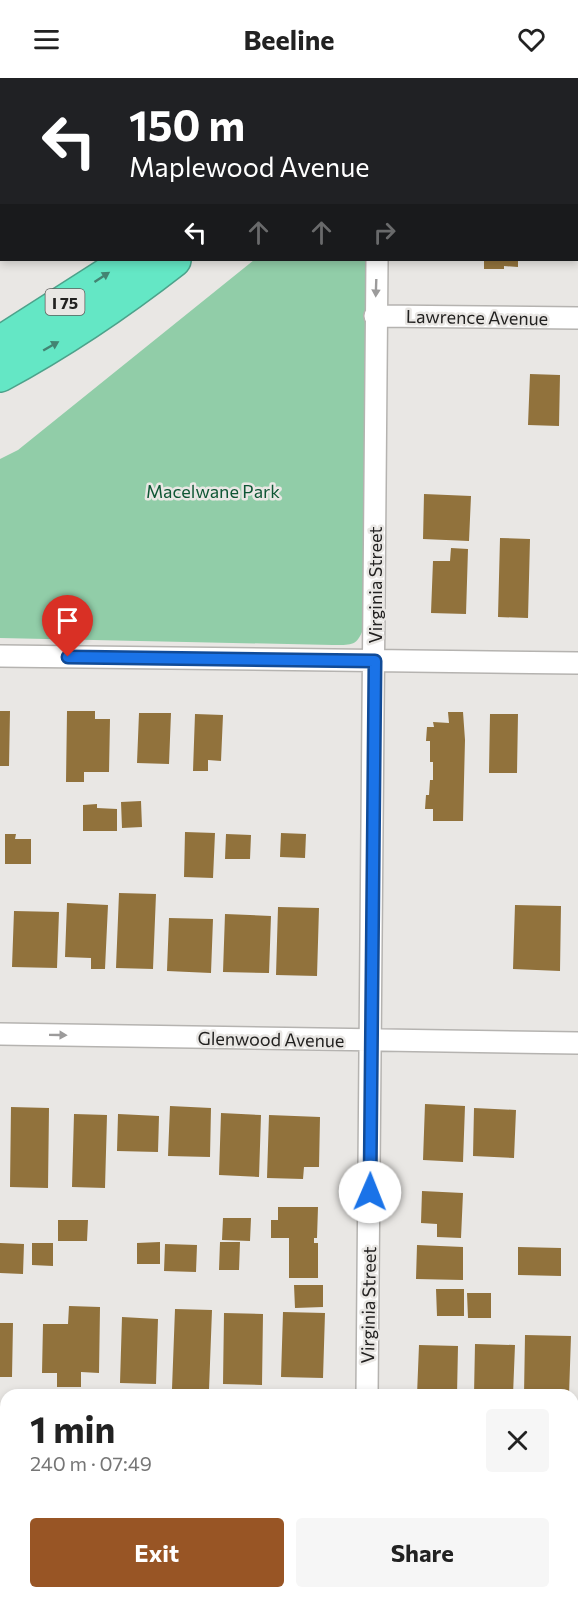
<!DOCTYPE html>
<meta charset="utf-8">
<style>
:root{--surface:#fff;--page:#f6f6f6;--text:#222;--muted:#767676;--accent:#985525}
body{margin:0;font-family:Commissioner,sans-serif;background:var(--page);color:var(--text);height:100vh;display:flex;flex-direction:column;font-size:22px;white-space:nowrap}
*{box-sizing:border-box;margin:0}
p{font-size:20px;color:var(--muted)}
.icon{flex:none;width:33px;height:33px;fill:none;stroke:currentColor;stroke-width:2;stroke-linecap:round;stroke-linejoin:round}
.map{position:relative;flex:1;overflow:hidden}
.side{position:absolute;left:0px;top:1311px;width:579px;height:210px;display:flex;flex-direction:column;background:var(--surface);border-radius:18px 18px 0 0;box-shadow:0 3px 9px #0003}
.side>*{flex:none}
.banner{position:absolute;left:0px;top:0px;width:579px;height:183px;box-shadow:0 3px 9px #0003;background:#202124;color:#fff;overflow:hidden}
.pin{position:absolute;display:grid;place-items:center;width:51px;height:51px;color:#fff;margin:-62px -26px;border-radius:50% 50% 50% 0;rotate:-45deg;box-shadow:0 0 6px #0007}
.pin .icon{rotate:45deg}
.me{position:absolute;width:66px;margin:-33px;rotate:1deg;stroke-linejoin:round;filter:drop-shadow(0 0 4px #0008)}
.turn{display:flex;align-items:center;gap:21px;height:126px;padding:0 30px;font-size:27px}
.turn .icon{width:78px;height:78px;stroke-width:2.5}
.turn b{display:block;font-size:42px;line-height:51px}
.lanes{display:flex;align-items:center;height:57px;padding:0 30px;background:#0003;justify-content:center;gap:30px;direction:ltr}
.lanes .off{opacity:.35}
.round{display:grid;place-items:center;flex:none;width:63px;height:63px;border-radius:6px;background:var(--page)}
.head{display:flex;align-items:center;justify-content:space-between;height:102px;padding:0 30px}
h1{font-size:36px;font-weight:700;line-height:45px}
.action{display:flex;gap:12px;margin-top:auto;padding:12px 30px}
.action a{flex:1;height:69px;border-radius:6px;background:var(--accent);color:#fff;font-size:24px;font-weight:700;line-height:69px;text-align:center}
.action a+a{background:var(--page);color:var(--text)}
header{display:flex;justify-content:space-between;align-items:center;height:78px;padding:0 30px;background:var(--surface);font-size:27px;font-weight:700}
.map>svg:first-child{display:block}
</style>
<header><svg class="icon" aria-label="menu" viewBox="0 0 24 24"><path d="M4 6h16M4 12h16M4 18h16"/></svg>Beeline<svg class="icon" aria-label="heart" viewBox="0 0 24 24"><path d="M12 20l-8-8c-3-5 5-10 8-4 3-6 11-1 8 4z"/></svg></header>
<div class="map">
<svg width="578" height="1521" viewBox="0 0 578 1521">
<rect width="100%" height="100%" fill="#e9e7e4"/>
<!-- green -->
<path fill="#91cda8" d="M254 182H367L364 549C357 568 353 567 333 567L0 560V381L18 372Z"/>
<!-- building -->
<path fill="#91723c" d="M484 182H518V189L504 188V191H484Z
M530 296 560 297 559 348 528 347Z
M424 416 471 418 469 463 423 461Z
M500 460 530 461 528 540 498 539Z
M451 470 468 471 466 536 431 535 433 483H450Z
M0 633H10L9 688H0Z
M67 633H95V641H110L109 694H84V704H66Z
M448 634H463L465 662 463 743H433V731H425L426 717H429L430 702H433V684H430V663H426L427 649H434L433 644 449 645Z
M139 635H171L169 686 137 685Z
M195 636 223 637 221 683 208 682V693H193Z
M490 636H518L517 695H489Z
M141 723 142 749 122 750 121 724Z
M97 726V730L117 731V753H83V727Z
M185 754 215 755 213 800 184 799Z
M281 755 306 756 305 780 280 779Z
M5 756H16L15 761H31V786H5Z
M226 756 251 757 250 781H225Z
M119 815 156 816 153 891 116 890Z
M67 825 108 827 105 891H91V880L65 879Z
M515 827 561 828 560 893 513 891Z
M278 829 319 830 317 898 276 897Z
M14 833 59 834 57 890 12 889Z
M225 836 271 838 269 895 223 894Z
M169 840 213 841 211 895 167 893Z
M425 1026 465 1028 463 1084 423 1082Z
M170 1028 211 1030 210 1079 168 1078Z
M11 1029 49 1030 48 1110 10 1109Z
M474 1030 516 1032 514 1080 473 1078Z
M221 1035 261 1037 259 1099 219 1097Z
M74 1036 107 1037 105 1110 72 1109Z
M118 1036 159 1038 158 1074 117 1073Z
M269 1037 320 1039 319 1089H304L303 1101 267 1100Z
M422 1113 463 1115 461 1160 437 1159V1146L421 1145Z
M278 1129H318L317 1160H314V1165H318V1200H289V1160H271V1142H278Z
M223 1140H251L250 1163 222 1162Z
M58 1142H88L87 1163H58Z
M160 1164V1186H137V1165Z
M220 1164H240L239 1192H219Z
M0 1165 24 1166 23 1196 0 1195Z
M32 1165H53V1188L32 1187Z
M165 1166 197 1167 196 1194 164 1193Z
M417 1167 463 1169V1202L416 1201Z
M518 1169 561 1170V1198L518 1197Z
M294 1207H323V1229L295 1230Z
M436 1211H464V1238H437Z
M467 1215H491V1240H468Z
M69 1228 100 1229 99 1295 81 1294V1309H57V1295H42L43 1246H68Z
M175 1231 212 1232 209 1312 172 1311Z
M283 1234 325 1235 323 1300 281 1299Z
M224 1235 263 1236 262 1307 223 1306Z
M122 1239 158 1241 156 1306 120 1305Z
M0 1245H13L12 1299H0Z
M525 1257 571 1258 569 1317H524Z
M475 1266 515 1267 513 1317H474Z
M419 1267 458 1268 457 1317H417Z
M14 1515H53V1521H14Z
M74 1515H144V1521H73Z
M163 1515H211V1521H163Z
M217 1515H246V1521H216Z
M279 1515H312V1521H279Z
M417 1515H460V1521H416Z
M468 1515H515V1521H467Z
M527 1515H563V1521H527Z"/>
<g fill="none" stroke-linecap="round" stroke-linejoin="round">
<!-- minor casing -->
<g stroke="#b5b3b0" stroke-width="24">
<path id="minor" d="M514 2 516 0
M375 238 578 240
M0 578 578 585
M0 956 578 965
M367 1317 377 182
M0 1384H6
M573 1392H578
M365 1521V1515"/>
</g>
<!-- motorway casing -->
<g stroke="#4da28b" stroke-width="36">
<path id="motorway" d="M163 2 165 0
M215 2 217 0
M327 2 329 0
M397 2 399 0
M0 162H2
M0 265 130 182
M0 297C61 264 119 225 174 182"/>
</g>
<!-- minor -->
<use href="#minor" stroke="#fff" stroke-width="21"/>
<!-- motorway -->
<use href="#motorway" stroke="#64e7c5" stroke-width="33"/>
</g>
<!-- one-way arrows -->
<defs><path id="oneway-solid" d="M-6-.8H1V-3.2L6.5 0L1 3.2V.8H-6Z" transform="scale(1.5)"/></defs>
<g fill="#438472">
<use href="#oneway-solid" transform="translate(102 199) rotate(-33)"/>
<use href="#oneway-solid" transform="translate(51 268) rotate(-30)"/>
</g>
<g fill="#9c9b9b">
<use href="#oneway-solid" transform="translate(376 210) rotate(92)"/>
<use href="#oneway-solid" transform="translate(58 957) rotate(1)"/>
</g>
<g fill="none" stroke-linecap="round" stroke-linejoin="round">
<!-- route casing -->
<g stroke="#114b97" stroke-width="15">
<path id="route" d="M68 579 375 583 370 1114"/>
</g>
<!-- route -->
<use href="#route" stroke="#1a73e8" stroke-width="10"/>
</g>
<g text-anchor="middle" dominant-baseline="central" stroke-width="5" stroke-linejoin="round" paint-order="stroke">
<!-- shield labels -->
<rect fill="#e9e7e4" stroke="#5e5c5b" stroke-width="1.5" x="45.5" y="211" width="39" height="26" rx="4.5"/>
<g font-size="16" font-weight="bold" fill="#222120">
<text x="65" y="224">I 75</text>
</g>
<!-- street labels -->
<g font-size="18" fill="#222120" stroke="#e9e7e4">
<text transform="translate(477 239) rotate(1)">Lawrence Avenue</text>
<text transform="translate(375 507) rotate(-90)">Virginia Street</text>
<text transform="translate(271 961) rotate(1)">Glenwood Avenue</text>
<text transform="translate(368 1227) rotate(-89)">Virginia Street</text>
</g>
<!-- park labels -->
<g font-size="18" fill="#0e5634" stroke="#e9e7e4">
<text x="213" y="413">Macelwane Park</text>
</g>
</g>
</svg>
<div class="pin" style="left:68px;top:579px;background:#d93025"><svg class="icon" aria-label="arrive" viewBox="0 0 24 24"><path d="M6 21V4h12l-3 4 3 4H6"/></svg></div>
<svg class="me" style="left:370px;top:1114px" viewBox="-20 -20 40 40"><circle r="19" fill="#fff"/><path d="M0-13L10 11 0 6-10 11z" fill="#1a73e8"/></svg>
<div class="banner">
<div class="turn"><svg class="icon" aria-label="left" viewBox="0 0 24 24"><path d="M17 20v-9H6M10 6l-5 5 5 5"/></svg><div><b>150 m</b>Maplewood Avenue</div></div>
<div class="lanes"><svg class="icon" aria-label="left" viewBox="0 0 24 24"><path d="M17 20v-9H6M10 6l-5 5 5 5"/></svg><svg class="icon off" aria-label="ahead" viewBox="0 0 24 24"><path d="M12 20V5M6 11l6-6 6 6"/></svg><svg class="icon off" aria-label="ahead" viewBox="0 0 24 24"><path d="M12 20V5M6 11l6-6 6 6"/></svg><svg class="icon off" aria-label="right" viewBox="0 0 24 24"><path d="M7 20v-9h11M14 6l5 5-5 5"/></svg></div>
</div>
<section class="side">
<div class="head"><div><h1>1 min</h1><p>240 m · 07:49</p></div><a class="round"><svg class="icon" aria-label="close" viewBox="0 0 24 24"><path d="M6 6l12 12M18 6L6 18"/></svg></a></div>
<div class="action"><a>Exit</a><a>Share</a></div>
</section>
</div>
